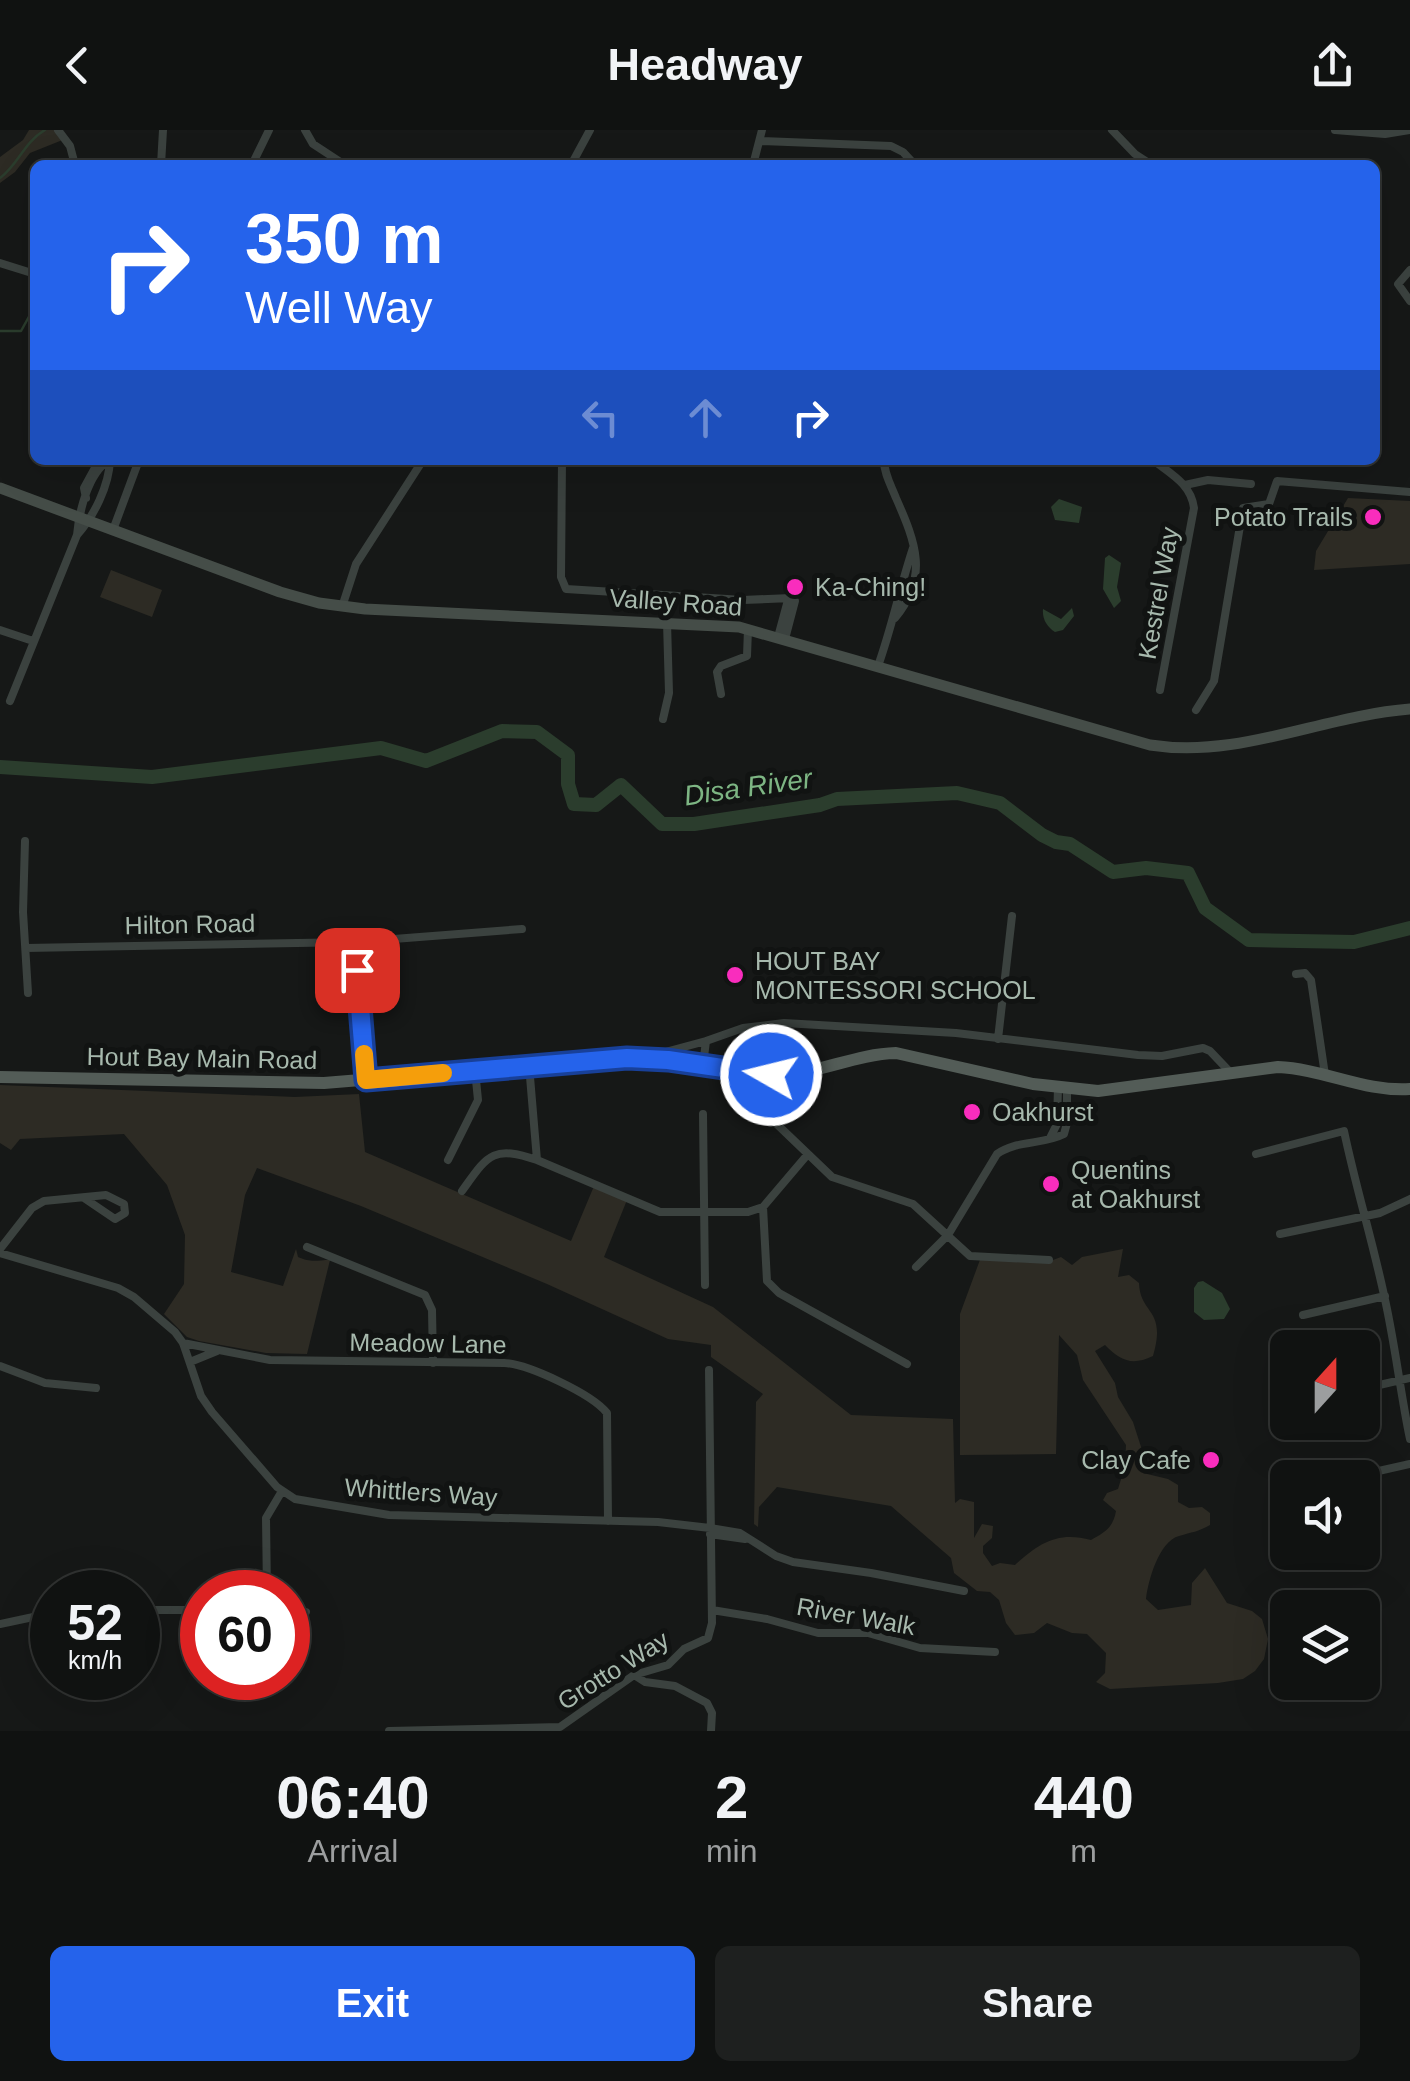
<!DOCTYPE html>
<style>
:root{--surface:#101211;--page:#1e201f;--text:#f1f3f6;--muted:#9c9e9f;--line:#303231;--accent:#2563eb}
body{margin:0;font-family:Helvetica,sans-serif;background:var(--page);color:var(--text);height:100vh;display:flex;flex-direction:column;font-size:38px;white-space:nowrap}
*{box-sizing:border-box;margin:0}
p{font-size:32px;color:var(--muted)}
.icon{flex:none;width:55px;height:55px;fill:none;stroke:currentColor;stroke-width:2;stroke-linecap:round;stroke-linejoin:round}
.map{position:relative;height:1601px;overflow:hidden}
.sheet{display:flex;flex-direction:column;background:var(--surface);flex:1}
.sheet>*{flex:none}
.hud{position:absolute;left:30px;top:30px;width:1350px;height:305px;border-radius:15px;box-shadow:0 10px 40px #0002,0 0 0 2px var(--line);background:#2563eb;color:#fff;overflow:hidden}
.needle{width:65px;rotate:21deg}
.fabs{position:absolute;left:1270px;top:1200px;display:grid;gap:20px}
.fabs a{display:grid;place-items:center;width:110px;height:110px;border-radius:15px;background:var(--surface);box-shadow:0 10px 40px #0002,0 0 0 2px var(--line);font-size:50px}
.speed{position:absolute;left:30px;top:1440px;display:flex;gap:20px;font-size:50px;font-weight:700;text-align:center}
.speed>*{display:grid;place-content:center;width:130px;height:130px;border-radius:50%;background:var(--surface);box-shadow:0 10px 40px #0002,0 0 0 2px var(--line);line-height:1}
.speed small{font-size:25px;font-weight:400}
.speed .limit{border:15px solid #d22;background:#fff;color:#111}
.pin{position:absolute;display:grid;place-items:center;width:85px;height:85px;color:#fff;margin:-42px;border-radius:20px;box-shadow:0 5px 15px #0006}
.me{position:absolute;width:110px;margin:-55px;rotate:278deg;stroke-linejoin:round;filter:drop-shadow(0 0 8px #0008)}
.turn{display:flex;align-items:center;gap:35px;height:210px;padding:0 50px;font-size:45px}
.turn .icon{width:130px;height:130px;stroke-width:2.5}
.turn b{display:block;font-size:70px;line-height:85px}
.lanes{display:flex;align-items:center;height:95px;padding:0 50px;background:#0003;justify-content:center;gap:50px;direction:ltr}
.lanes .off{opacity:.35}
.eta{display:flex;justify-content:space-evenly;align-items:center;height:170px;text-align:center}
.eta b{font-size:60px;font-weight:600;line-height:70px}
.button{display:flex;gap:20px;margin-top:auto;padding:20px 50px}
.button a{flex:1;height:115px;border-radius:15px;background:var(--accent);color:#fff;font-size:40px;font-weight:600;line-height:115px;text-align:center}
.button a+a{background:var(--page);color:var(--text)}
header{display:flex;justify-content:space-between;align-items:center;height:130px;padding:0 50px;background:var(--surface);font-size:45px;font-weight:600}
.map>svg:first-child{display:block}
</style>
<header><svg class="icon" aria-label="back" viewBox="0 0 24 24"><path d="M15 5l-7 7 7 7"/></svg>Headway<svg class="icon" aria-label="share" viewBox="0 0 24 24"><path d="M12 15V3M7 8l5-5 5 5M5 13v7h14v-7"/></svg></header>
<div class="map">
<svg width="1410" height="1601" viewBox="0 0 1410 1601">
<rect width="100%" height="100%" fill="#161817"/>
<!-- green -->
<path fill="#2d2b24" d="M29 0H58L65 9 30 23 15 42 0 53V27L23 10Z
M1348 368 1410 371V434L1314 440 1316 421Z
M111 440 162 460 152 487 100 467Z
M0 955 295 967 359 964 365 1022 571 1111 594 1056 627 1070 604 1127 713 1177 851 1285 953 1289 955 1373 960 1369 974 1372V1408L982 1394 993 1396 992 1408 983 1416V1423L992 1436 1000 1433 1015 1435C1039 1413 1058 1401 1091 1410 1105 1402 1113 1398 1116 1381L1103 1370 1107 1363 1118 1359 1125 1336 1126 1315 1083 1250 1077 1225 1059 1205 1056 1324 960 1325V1184L981 1127 1053 1130 1061 1127 1072 1135 1082 1127 1123 1119 1118 1147 1129 1145 1139 1153C1140 1185 1167 1178 1153 1226 1132 1236 1121 1231 1105 1215L1095 1221 1115 1253 1118 1267 1133 1292 1143 1323V1343L1168 1349 1178 1355V1372L1189 1378 1202 1377 1210 1383V1395C1198 1402 1192 1402 1179 1406 1159 1411 1148 1451 1146 1469L1158 1480 1191 1475 1192 1453 1205 1438 1227 1473 1252 1481 1262 1489 1268 1509 1264 1529 1255 1541 1243 1549 1218 1553 1110 1559 1096 1552 1105 1543 1106 1523 1087 1504 1072 1503 1047 1493 1034 1503 1015 1505 1006 1493 999 1470 990 1462 977 1461 954 1443 951 1428 891 1376 777 1357 759 1377 758 1397 754 1394 756 1272 763 1264 711 1227V1215L668 1209 547 1154 361 1076 257 1038 245 1065 231 1142 283 1156 296 1119 298 1127C311 1133 317 1130 330 1130L307 1224 266 1223 199 1211 187 1207 164 1184 184 1154 185 1105 167 1055 124 1004 20 1009 11 1020 0 1013Z"/>
<!-- water -->
<path fill="#2b3d2d" d="M1059 369 1082 377 1079 393 1055 390 1051 377Z
M1109 425 1121 433 1117 457 1121 471 1114 478 1103 459 1105 428Z
M1072 478 1074 486 1063 500 1055 502C1047 497 1042 489 1043 479L1061 489Z
M1203 1151 1222 1163 1230 1179 1224 1189 1204 1190 1194 1182V1158L1198 1152Z"/>
<g fill="none" stroke-linecap="round" stroke-linejoin="round">
<!-- stream -->
<path stroke="#2b3d2d" stroke-width="2.5" d="M0 48C18 35 24 12 45 0
M0 201H21L31 183 35 159"/>
<!-- river -->
<path stroke="#2b3d2d" stroke-width="14" d="M0 637 152 647 381 618 426 631 502 601 537 602 568 625V654L574 674 596 675 621 655 662 694H694L820 675 837 669 957 663 1000 673 1042 705 1056 712 1070 714 1113 742 1146 738 1188 743 1205 778 1249 810 1354 812 1410 798"/>
<!-- street -->
<path stroke="#3b423f" stroke-width="8" d="M58 0 70 16 75 35
M305 0 313 14 345 35
M1112 0 1135 24 1152 35
M1335 0 1385 4 1410 0
M760 11 891 16 903 22 915 35
M161 35 163 0
M252 35 269 0
M571 35 590 0
M753 35 762 0
M0 133 35 144
M1410 140 1398 154 1410 171
M562 330 561 447 566 459 743 470 791 468 795 471 785 509
M884 330C884 344 891 355 896 368 916 413 929 447 895 488
M943 330H962
M1153 330C1171 344 1191 354 1194 378L1160 560
M1185 355 1208 350 1251 354
M86 368 84 358 96 336
M113 400 139 330
M77 405C79 382 88 343 109 330
M342 477 356 434 423 330
M0 500 33 511
M778 507 788 470
M878 536C892 497 900 457 913 418
M721 564 717 542 721 536 747 526 748 499
M10 571 77 405C94 386 109 356 110 330
M1196 580 1214 551 1243 378 1269 374 1277 351 1410 362
M663 589 669 563 667 492
M25 711 23 782 28 863
M355 812 366 949
M26 818 355 812 522 799
M1296 844 1305 843 1311 850 1325 945
M998 909 1012 786
M643 928 706 911
M529 935 537 1030 660 1082H748L763 1077
M703 935 706 911 743 898 784 893 956 903 1138 925 1162 926 1203 918 1210 921 1229 941
M758 960 759 973 763 981 832 1047 913 1074 970 1126 1049 1130
M703 984 705 1155
M1050 1008 1057 994 1058 957
M808 1024 763 1077 767 1151 779 1163 907 1234
M1256 1024 1344 1001C1356 1058 1372 1109 1384 1165 1395 1213 1400 1261 1410 1309
M448 1030 478 970 475 940
M462 1061C488 1025 492 1015 537 1030
M1280 1104 1380 1083 1410 1069
M307 1117 425 1165 432 1180 433 1233
M0 1119 32 1078 44 1071 106 1065 124 1074 125 1083 115 1089 84 1068
M0 1123 118 1158 134 1167 175 1202 183 1213 201 1266 212 1282 277 1357 295 1369 389 1385 658 1392 710 1398 740 1403 776 1426 793 1432 871 1443 964 1461
M916 1137 948 1105 997 1024C1016 1010 1043 1015 1064 1004L1067 993V958
M1303 1185 1385 1166
M183 1213 270 1230 504 1233C528 1234 592 1264 607 1283L608 1391
M190 1232 217 1221
M0 1236 45 1253 96 1258
M1362 1259 1410 1248
M1352 1347 1410 1334
M710 1404 745 1409
M83 1457 84 1462
M267 1462 266 1388 282 1361
M288 1477 306 1482
M138 1480H202
M712 1480 767 1489 818 1503H868L920 1518 995 1522
M0 1494 52 1483
M634 1545 645 1552 675 1556 707 1573 712 1583 711 1601
M389 1601 560 1597 634 1545 668 1535 684 1519 708 1508 712 1493 709 1240"/>
<!-- secondary -->
<path stroke="#454d48" stroke-width="11" d="M0 358 280 462 319 473 365 479 739 497 1150 615C1240 629 1321 586 1410 579"/>
<!-- primary -->
<path stroke="#535c57" stroke-width="12" d="M0 947 324 953 627 928 783 945C822 942 857 924 896 923L1033 954 1098 961 1278 937C1324 939 1364 962 1410 959"/>
</g>
<g fill="none" stroke-linecap="round" stroke-linejoin="round">
<!-- route casing -->
<g stroke="#184099" stroke-width="25">
<path id="route" d="M357 840 366 950 627 928 668 930 771 945"/>
</g>
<!-- route -->
<use href="#route" stroke="#2563eb" stroke-width="18"/>
<!-- slow -->
<path stroke="#f59e0b" stroke-width="18" d="M364 924 366 950 443 943"/>
</g>
<!-- markers -->
<g fill="#f92dbd" stroke="#111312" stroke-width="4">
<circle cx="1373" cy="387" r="10"/>
<circle cx="795" cy="457" r="10"/>
<circle cx="735" cy="845" r="10"/>
<circle cx="972" cy="982" r="10"/>
<circle cx="1051" cy="1054" r="10"/>
<circle cx="1211" cy="1330" r="10"/>
</g>
<g text-anchor="middle" dominant-baseline="central" stroke-width="10" stroke-linejoin="round" paint-order="stroke">
<!-- poi labels -->
<g font-size="25" fill="#a7b9ad" stroke="#111312" text-anchor="start">
<text x="1353" y="387" text-anchor="end">Potato Trails</text>
<text x="815" y="457">Ka-Ching!</text>
<text x="755" y="831">HOUT BAY<tspan x="755" dy="29">MONTESSORI SCHOOL</tspan></text>
<text x="992" y="982">Oakhurst</text>
<text x="1071" y="1040">Quentins<tspan x="1071" dy="29">at Oakhurst</tspan></text>
<text x="1191" y="1330" text-anchor="end">Clay Cafe</text>
</g>
<!-- street labels -->
<g font-size="25" fill="#a7b9ad" stroke="#111312">
<text transform="translate(1158 463) rotate(-80)">Kestrel Way</text>
<text transform="translate(676 472) rotate(4)">Valley Road</text>
<text transform="translate(190 794) rotate(-1)">Hilton Road</text>
<text transform="translate(202 928) rotate(1)">Hout Bay Main Road</text>
<text transform="translate(428 1213) rotate(1)">Meadow Lane</text>
<text transform="translate(421 1362) rotate(4)">Whittlers Way</text>
<text transform="translate(856 1486) rotate(10)">River Walk</text>
<text transform="translate(613 1540) rotate(-32)">Grotto Way</text>
</g>
<!-- water labels -->
<g font-size="28" font-style="italic" fill="#7db583" stroke="#111312">
<text transform="translate(748 657) rotate(-8)">Disa River</text>
</g>
</g>
</svg>
<div class="fabs">
<a><svg class="needle" viewBox="-14 -14 28 28"><path d="M0-13l5 13h-10z" fill="#e53935"/><path d="M0 13l5-13h-10z" fill="#9c9e9f"/></svg></a>
<a><svg class="icon" aria-label="sound" viewBox="0 0 24 24"><path d="M4 9h4l5-4v14l-5-4H4zM17 9q2 3 0 6"/></svg></a>
<a><svg class="icon" aria-label="layers" viewBox="0 0 24 24"><path d="M12 4l9 5-9 5-9-5zM3 14l9 5 9-5"/></svg></a>
</div>
<div class="speed"><div>52<small>km/h</small></div><div class="limit">60</div></div>
<div class="pin" style="left:357px;top:840px;background:#d93025"><svg class="icon" aria-label="arrive" viewBox="0 0 24 24"><path d="M6 21V4h12l-3 4 3 4H6"/></svg></div>
<svg class="me" style="left:771px;top:945px" viewBox="-20 -20 40 40"><circle r="17" fill="#2563eb" stroke="#fff" stroke-width="3"/><path d="M0-11L8 9 0 5-8 9z" fill="#fff"/></svg>
<div class="hud">
<div class="turn"><svg class="icon" aria-label="right" viewBox="0 0 24 24"><path d="M7 20v-9h11M14 6l5 5-5 5"/></svg><div><b>350 m</b>Well Way</div></div>
<div class="lanes"><svg class="icon off" aria-label="left" viewBox="0 0 24 24"><path d="M17 20v-9H6M10 6l-5 5 5 5"/></svg><svg class="icon off" aria-label="ahead" viewBox="0 0 24 24"><path d="M12 20V5M6 11l6-6 6 6"/></svg><svg class="icon" aria-label="right" viewBox="0 0 24 24"><path d="M7 20v-9h11M14 6l5 5-5 5"/></svg></div>
</div>
</div>
<section class="sheet">
<div class="eta">
<div><b>06:40</b><p>Arrival</p></div>
<div><b>2</b><p>min</p></div>
<div><b>440</b><p>m</p></div>
</div>
<div class="button"><a>Exit</a><a>Share</a></div>
</section>
